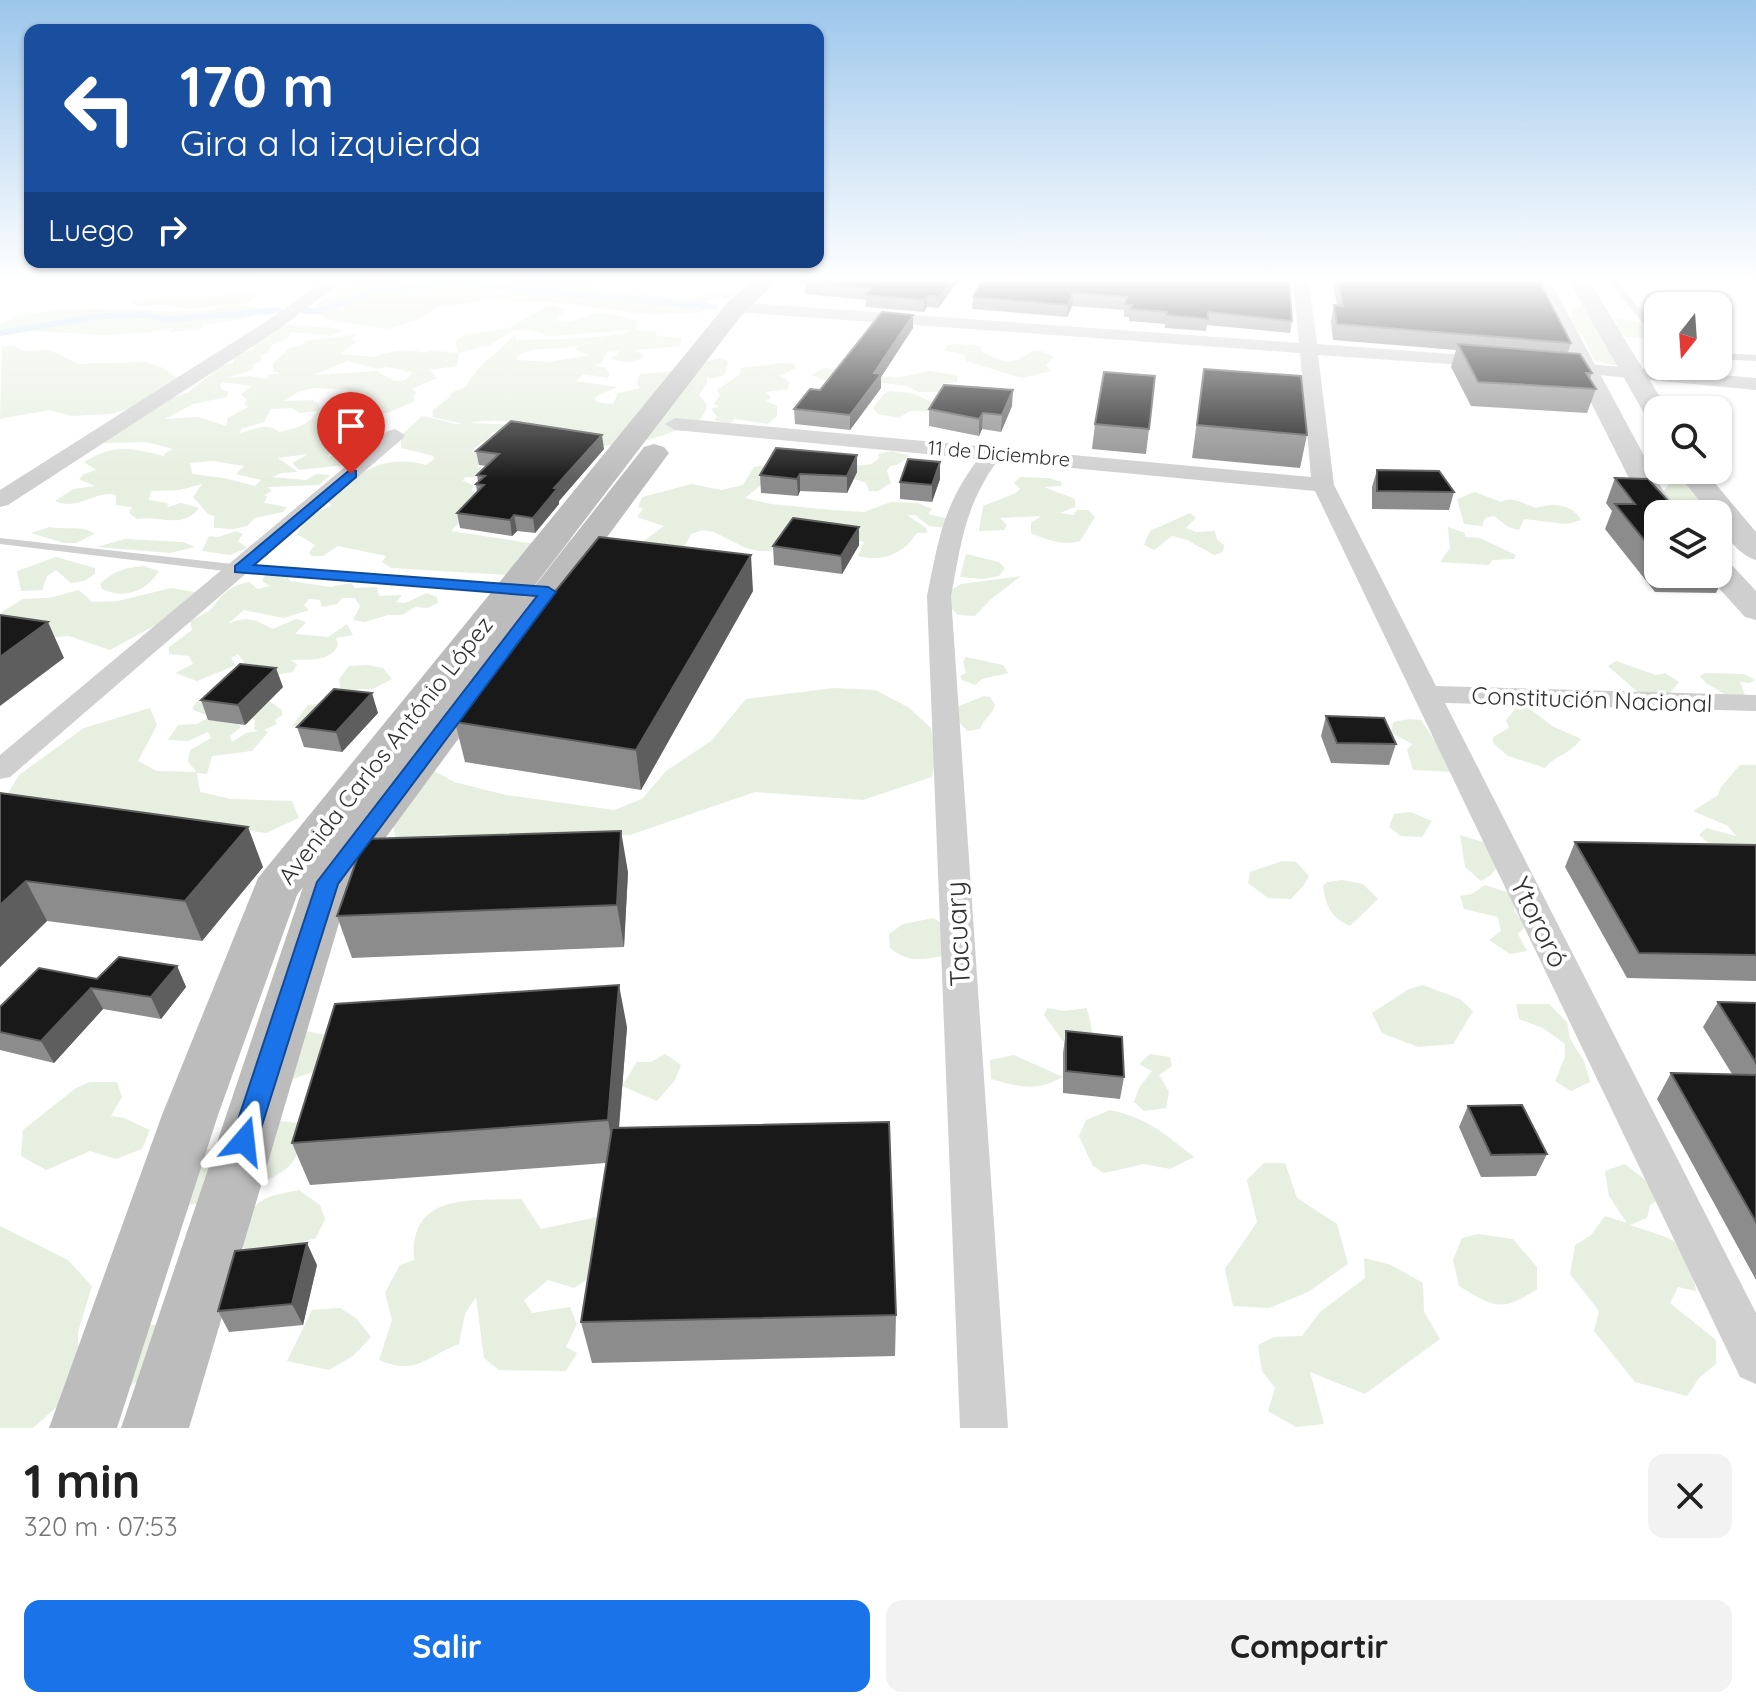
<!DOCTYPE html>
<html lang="es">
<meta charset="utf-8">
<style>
:root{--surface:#fff;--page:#f2f2f2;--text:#222;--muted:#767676;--accent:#1a73e8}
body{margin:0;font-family:Quicksand,sans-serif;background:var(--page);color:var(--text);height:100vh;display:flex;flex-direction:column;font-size:30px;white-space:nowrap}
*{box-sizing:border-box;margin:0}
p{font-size:26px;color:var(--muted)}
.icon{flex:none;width:44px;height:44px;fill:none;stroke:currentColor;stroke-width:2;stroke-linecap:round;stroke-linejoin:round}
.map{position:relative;height:1428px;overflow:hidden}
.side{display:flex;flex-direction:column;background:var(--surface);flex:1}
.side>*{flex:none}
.guide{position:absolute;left:24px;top:24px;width:800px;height:244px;border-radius:16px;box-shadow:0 2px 6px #0004;background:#1a4fa0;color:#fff;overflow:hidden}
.needle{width:52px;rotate:197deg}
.tools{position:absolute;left:1644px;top:292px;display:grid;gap:16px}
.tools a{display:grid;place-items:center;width:88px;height:88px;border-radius:16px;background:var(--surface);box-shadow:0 2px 6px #0004;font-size:40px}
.pin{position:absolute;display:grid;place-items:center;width:68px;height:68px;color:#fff;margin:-82px -34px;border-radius:50% 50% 50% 0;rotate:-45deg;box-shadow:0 0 8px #0007}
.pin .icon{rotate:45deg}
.me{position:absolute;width:88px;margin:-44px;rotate:17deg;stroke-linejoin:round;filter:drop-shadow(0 0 6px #0008)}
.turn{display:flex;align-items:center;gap:28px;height:168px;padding:0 24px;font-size:36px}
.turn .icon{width:104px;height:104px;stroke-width:2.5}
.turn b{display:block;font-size:56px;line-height:68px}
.then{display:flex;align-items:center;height:76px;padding:0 24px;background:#0003;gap:16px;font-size:30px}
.round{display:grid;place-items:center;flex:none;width:84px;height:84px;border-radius:16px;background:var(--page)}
.head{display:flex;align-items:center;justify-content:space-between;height:136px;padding:0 24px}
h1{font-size:48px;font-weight:700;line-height:60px}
.action{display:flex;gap:16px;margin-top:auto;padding:16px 24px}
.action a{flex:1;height:92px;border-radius:16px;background:var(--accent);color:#fff;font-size:32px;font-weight:700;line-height:92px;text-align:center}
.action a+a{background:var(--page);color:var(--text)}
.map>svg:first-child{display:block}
</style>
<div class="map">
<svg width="1756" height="1428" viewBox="0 0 1756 1428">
<rect width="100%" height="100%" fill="#fff"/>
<!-- green -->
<path fill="#e7efe0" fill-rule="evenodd" d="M347 281H608L604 287 591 288 690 300 710 290 738 294 737 298 705 301 709 306 700 313 645 314 559 303 491 300 439 307 415 321 387 329 329 320 312 309 321 301 343 292Z
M249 291 262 294 244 305 268 309 249 318 202 325 201 329 168 332 176 327 146 333 103 335 0 329V323C67 298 138 314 207 311L228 305 186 309 165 305 135 306 132 301 184 296 199 298Z
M549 305 567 309 557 318 560 322C577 323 578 317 592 314 606 311 625 317 638 321L635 330 657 331 656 336 682 338 680 346 635 350 645 355C637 364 620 363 610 358L618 354V351L607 352 602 362 594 366 605 367 610 375 607 378 584 374 575 381 617 387 595 397 596 402 613 404 618 393 640 388 637 384 640 374 674 371 720 358 728 361 725 375 710 379 707 377V383L699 395 707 404C703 425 690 425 672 432 632 447 593 450 551 439 541 436 534 427 524 424 508 420 485 420 469 423L520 425 492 433C487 443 478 443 472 451L487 455 477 466 484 469 483 477H465L463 481 475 486 471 490 485 497 451 531 529 543 566 538 577 542 546 570 507 575 391 568 382 562 386 556 338 546 323 556H312L309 553 315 545 297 534 308 517 332 505 327 502C355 473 384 453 426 465L434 459V456L401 448V436L422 416 457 424H463L433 417V410L450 397 451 393 467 386C476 365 501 352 515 334L516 340C539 339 618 340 632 330L549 336 530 330H514L490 345 459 353 457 366 430 370 437 378 412 389 416 392 413 397 415 401 387 413 374 414 379 421C363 431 343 443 326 449L331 450 328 457 353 448 361 450 346 457 344 465 299 470 292 463 308 454 278 458 298 472 282 473 272 477 306 480 317 474 330 475 319 485 268 487 272 491 264 495 267 497 264 503 287 507 283 512 255 518 247 526 234 529 214 528V516L208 514 193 497 202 484 180 490 151 491 149 500 167 503 168 507 181 503 199 508C183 530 159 515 137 519L129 513 132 507 116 505V495C96 489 78 512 55 501L73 489 95 486 79 479 84 474 96 470 84 462C119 442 129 449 165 456L164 454 173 449 146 442 103 443 166 400 189 392 223 365 232 364 235 359 231 356 254 349 252 346 286 325 336 328 342 331 332 336 290 332 288 338 272 345 267 353 260 356 262 360 253 365V370L225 378 249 376 267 379 268 375 280 373 273 371V364L289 348 305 344V341L352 335 357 334 351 340 358 341 340 354 376 357C386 351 413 348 424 353L430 350 458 353 455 342 464 335 509 328ZM578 345 576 350 589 355 548 362 517 360V356C538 344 556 352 578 345ZM347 361 377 369 386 367 413 372C401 388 392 380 377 371L315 375ZM223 382 252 386 241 394 247 400 244 404 248 407 228 418 226 426 198 417 165 419 193 404 227 397 228 391 222 390 220 385ZM314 388 349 390 338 401 319 408V404L313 400 284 401 298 392ZM291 408 300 413 317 411C309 426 295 428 279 432 268 421 253 430 240 433L241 429 264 422 271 409ZM213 461 244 466 236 474 261 480 255 486 224 478 192 474 190 463Z
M1580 306 1595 308 1616 328 1618 325 1614 318C1630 320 1641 319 1651 333L1647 338 1626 337 1617 330 1629 365H1611L1594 360 1583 335 1571 326 1572 308Z
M958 344 980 346 983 353C992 356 1004 364 1014 361 1033 355 1029 343 1054 357L1046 365 1051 371 1021 378 966 361 964 355 944 350 948 345Z
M2 346H14L23 351 50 350 79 364 145 362 161 367 178 379 135 407 111 414 73 416 49 410 0 419Z
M782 363 794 364 796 368 780 376 789 382 788 389 766 392 771 398 766 401 777 406V416L768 424 735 419 729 424 714 420 717 417 711 409 719 406 714 404 720 395 717 390 740 374 741 368Z
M824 368 897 378 929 371 957 375V382L941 384 940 392H919L908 386 882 383 824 380 811 375Z
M890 391 911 393 935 403 934 411H910L899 418 878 414 873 408 885 393Z
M892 451 910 456 897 465 890 466 887 471 891 483 878 491H869L866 483 849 477 852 466 872 464 879 458 878 454Z
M767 465 761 485 745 498 771 504 831 510 864 512 891 502 918 503 932 509 928 514 949 519 945 528 929 526 915 515H907L926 528 927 533H917C904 553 883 563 858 556L864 542 853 540 782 544 770 551H759L746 548 714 532 702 530 691 534 684 547 641 543 664 526 637 517 643 509 638 507 642 497 692 484 721 490 743 485 754 467Z
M1020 477 1049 478 1062 482 1061 486 1044 487 1075 499V507L1060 513 1074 515 1077 510H1088L1095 517 1080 541C1064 546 1047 540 1031 533V523L1041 516 1000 518 1007 525 1004 530 979 531 983 506 1016 493 1020 489 1014 483Z
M1671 481 1711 489 1706 504 1708 514C1688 514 1676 508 1661 495Z
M1475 492 1501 502C1514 495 1524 505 1536 508 1553 502 1572 504 1581 520L1567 524 1524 519 1519 530 1508 527 1494 516 1485 518 1482 526 1464 524 1457 499Z
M1190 513 1196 518 1186 528 1196 532 1215 531 1217 540 1224 545 1223 552 1214 555 1187 540 1172 536 1154 550 1144 545 1150 531Z
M50 527C63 530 86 525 94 534L76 543H64L31 533Z
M1448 527 1465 533V537L1480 538 1516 555 1514 559 1492 560 1489 565 1440 562 1450 548Z
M237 531 243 534 238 541 247 548 230 555 202 551 209 536 218 537Z
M125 539 183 542 195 547 170 553 97 547Z
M966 554 999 562 1005 568 999 576 983 579 960 577Z
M56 557 95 568V574L84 581 71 583 56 570 47 576 42 590 21 591 17 571Z
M143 566 159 571C146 591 125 600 102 589L100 584C114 571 124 568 143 566Z
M285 572 290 581 331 587 351 583 355 588 377 587 379 596 402 595 396 602 405 603 427 593 437 597 438 603 427 608 415 607 402 615H388L365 622 353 620 360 606 355 598H342L337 604 322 607 320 600 309 599 304 605 309 610 284 618 244 610 228 624C248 615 254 620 273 629L296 619 306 622 295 634 328 637 347 624 353 635 336 638 338 645C330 663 307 659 290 660L297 664 293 672 274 675 243 671 244 662 238 654 231 658 236 665 197 681 175 673 193 664 189 656 169 654V647L192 630 190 621C197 617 208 613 213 607 224 592 230 586 249 582L258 589 270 586 262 581 265 575Z
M1021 576 990 600 975 616 958 615 950 607 949 591 961 584Z
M171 588 195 592 161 622 110 650 69 636 42 638 0 613 23 599 49 598 79 590 92 602 118 601Z
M966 657 1003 665 1008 673 982 679 975 685 962 680 960 676 966 673 963 661Z
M1616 661 1656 675 1665 673 1679 682 1664 701 1647 700 1608 666Z
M368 665 383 668 392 679 373 689H356L359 693 301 729 292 726 308 705 332 702 341 693 339 679 349 666Z
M1705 673 1744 674 1755 680 1750 683 1740 682 1748 703 1726 695 1706 683 1700 676Z
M834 688 875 690 908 707 931 728 936 756 932 777 863 800 755 792 630 835 471 838 443 834 396 840 393 826 434 771 454 782 506 795 614 810 642 799 666 771 711 741 746 699Z
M210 695 241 727 230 736 232 742 246 733 258 731 254 729 255 720 248 718 268 700 282 710V715L275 720 277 724 264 730 268 732 252 751 212 756 207 774 197 773 200 792 231 799 292 801 299 818 266 833 7 795 19 775 84 728 150 708 157 725 138 761 157 771 196 772 188 761 190 750 211 738 208 732 188 741 168 740 178 725 197 724 210 717 192 709 196 702Z
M984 696 990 697 995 705C992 715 984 718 980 729L967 731 953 715 959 706Z
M1524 704 1552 726 1581 739C1567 757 1558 753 1545 768L1508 756 1493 743V737L1509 728 1506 720 1517 707Z
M1410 719 1421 720 1455 772 1413 770 1407 749 1413 744 1391 733 1393 722Z
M1740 765H1756V858L1717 850 1699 835 1706 828 1736 836 1728 826 1693 811 1718 795 1721 787Z
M1410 812 1432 821 1422 837 1401 836 1389 827 1394 814Z
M1460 835 1483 842 1502 861 1491 875 1481 881 1465 867Z
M1282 861 1296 862 1309 876 1304 885 1291 899 1268 898 1248 883 1250 872Z
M1342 880 1363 884 1378 899 1350 926C1331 917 1326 907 1323 886L1327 882Z
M1485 885 1516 895 1514 911 1526 926 1518 934 1527 951 1510 954 1489 940 1501 931 1498 917 1464 909 1460 896 1472 894Z
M933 918 957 932 943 956C922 960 908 963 890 948L889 934 903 924Z
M1423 985 1460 999 1473 1011 1453 1044 1418 1047 1382 1033 1372 1013 1409 989Z
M1516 1004H1549L1567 1022 1570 1039 1584 1061 1590 1082 1571 1091 1555 1081 1565 1057V1044L1543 1028 1519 1019Z
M1047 1008 1064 1011 1087 1008 1093 1034 1074 1047 1063 1041 1044 1015Z
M296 1029 335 1037 318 1070 285 1082Z
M665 1054 681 1065 675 1080 657 1101 622 1086 637 1062H651Z
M1150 1054 1170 1057 1172 1066 1159 1075 1169 1092 1166 1108 1144 1111 1134 1102 1139 1088 1152 1071 1139 1064Z
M1014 1055 1063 1077C1035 1092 1020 1087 991 1079L990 1060Z
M90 1082H117L122 1097 111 1116 124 1118 150 1130 142 1149 116 1159 90 1151 46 1170 21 1156 23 1130 76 1088Z
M1110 1110C1147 1118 1164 1133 1194 1157L1170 1169 1144 1164 1104 1173 1093 1166 1079 1136 1086 1120Z
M262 1119 299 1123 304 1142C299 1150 295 1162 287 1168 262 1187 208 1207 177 1205L200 1150 228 1147Z
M1264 1163H1285L1297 1198 1337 1224 1348 1264 1308 1292 1269 1308 1233 1306 1225 1269 1257 1222 1247 1180Z
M1625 1164 1654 1187 1661 1199 1650 1205 1647 1218 1630 1225C1677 1242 1687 1235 1696 1291L1678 1287 1670 1303 1716 1340V1364L1699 1378 1687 1396 1635 1382 1594 1331 1599 1311 1570 1274 1575 1245 1591 1235 1605 1216 1627 1223 1609 1196 1605 1171Z
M299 1190 320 1205 325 1219 316 1238 284 1247 246 1253 239 1238C254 1199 258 1198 299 1190Z
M521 1199 541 1229 602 1216 598 1272 574 1288 548 1280 524 1300 532 1313 570 1307 577 1324 566 1347 577 1353 566 1371 499 1370 484 1358 476 1297 465 1314 459 1344C425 1357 416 1376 379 1360L392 1320 385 1293 400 1265 414 1260C409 1192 471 1201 521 1199Z
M0 1226 68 1260 92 1286 78 1332 79 1386 132 1325H160L159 1369 111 1397 79 1387 33 1428H0Z
M1478 1234 1513 1239 1537 1267V1289C1501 1313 1494 1307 1459 1286L1453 1260 1462 1238Z
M1364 1258 1391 1265 1423 1283 1424 1312 1440 1339 1365 1394 1310 1372 1324 1424 1296 1427 1268 1411 1275 1388 1262 1371 1258 1345 1274 1337 1302 1336 1320 1312 1365 1278Z
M340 1308 356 1318 371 1337 353 1356 329 1370 287 1361 312 1310Z"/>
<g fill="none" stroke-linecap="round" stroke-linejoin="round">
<!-- stream -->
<path stroke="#cbe0f0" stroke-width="6" d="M303 311H319L377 290 455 283 715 307
M0 333 101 316 146 315 165 320 279 310"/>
<!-- service -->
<path fill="#cfcfcf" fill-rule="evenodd" d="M1609 281H1617L1658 331V340L1655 339Z
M1718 353 1756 355V361L1718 359Z
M0 538 241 565 513 585 519 589 513 593 241 573 0 544Z"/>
<!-- minor -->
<path fill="#cfcfcf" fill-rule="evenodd" d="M323 281H342L282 327 8 505 0 507V490L270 319Z
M1293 281H1309L1317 344 1492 357 1501 362 1492 367 1318 355 1334 485 1436 686 1756 695V711L1445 703 1756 1313V1384L1740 1377 1315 491 997 461C964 509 962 540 951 596L1008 1428H960L927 596C939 539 942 508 978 459L675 430 665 424 675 418 1311 477 1300 353 736 312 728 307 736 302 1299 343Z
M1562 362 1756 378V390L1556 371 1553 367 1556 363Z
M395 429 405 435 402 439 10 777 0 779V755L388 431Z"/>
<!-- tertiary -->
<path fill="#cfcfcf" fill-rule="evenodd" d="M1530 281H1550L1662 489 1682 514H1658V520L1636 492Z
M1569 281H1589L1668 410H1658V423L1649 420 1645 415Z
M1675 470H1704L1756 532V560C1740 556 1718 531 1718 514H1710Z
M1718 560 1729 562 1756 591V620L1745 617 1706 574H1718Z"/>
<!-- secondary -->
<path fill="#bcbcbc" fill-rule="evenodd" d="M752 281H777L744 312 519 606 644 447 654 444 664 447 669 453 350 886 189 1428H121L303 887 297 895 218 1115 117 1428H49L162 1115 258 878 728 302Z"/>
</g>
<!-- wall -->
<path fill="#8c8c8c" d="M806 281H958L938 308 927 307 924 312 866 307V300L805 294V282Z
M1289 281 1292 321 1290 333 1207 325 1206 331 1165 328V324L1129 321V317H1124V310L1072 306 1067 317 972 309 973 297Z
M1332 281H1539L1571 343 1568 353 1592 373 1590 379 1596 389 1587 413 1471 406 1451 367 1456 350 1333 340 1331 321 1334 305H1337Z
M913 315V328L881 377V388L850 430 795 424 794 409 820 390Z
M1204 369 1307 435 1300 468 1192 458Z
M1012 406 1001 432 982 429 979 436 929 426V409Z
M1095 424 1149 429 1146 454 1092 449Z
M604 449 559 501V504L535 533 517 531 512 536 460 528 457 513 477 492 476 484 478 482 477 475 486 466 479 465 476 451Z
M940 462V479L932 502 900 499V482Z
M1377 470 1454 492 1449 510 1372 509V487Z
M857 472 847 493 800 491 798 496 761 493 760 475Z
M1615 478 1658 514V574H1718V556L1728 567 1716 593 1655 592 1605 529 1612 511 1606 503Z
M859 545 842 574 774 565 773 546Z
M753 591 641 790 465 762 455 722Z
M283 687 245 725 208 720 201 700Z
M378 713 342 752 304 747 297 727Z
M1326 716 1396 744 1389 765 1331 763 1321 736Z
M0 793 263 867 202 941 47 921 0 967Z
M1575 842 1756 845V981L1627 978 1565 867Z
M628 872 624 947 352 958 337 916Z
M177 966 186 987 161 1019 103 1009 54 1063 0 1050V1007L97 979Z
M1718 1002 1756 1003V1280L1657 1099 1671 1073 1732 1074 1703 1027Z
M627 1027 619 1128 896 1315 895 1356 592 1363 581 1322 606 1163 310 1185 292 1143Z
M1066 1031 1124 1077 1120 1099 1063 1093V1053Z
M1468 1106 1547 1154 1536 1176 1481 1177 1459 1127Z
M317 1265 303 1325 229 1332 218 1311Z"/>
<!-- shaded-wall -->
<path fill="#5e5e5e" d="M950 281H958L938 308 939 297Z
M1073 293 1072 306 1067 317 1068 305Z
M928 296 927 307 924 312V300Z
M913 315V328L881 377V388L850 430V415L874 373Z
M1013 390 1012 406 1001 432 1002 415Z
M983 413 982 429 979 436V419Z
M602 435 604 449 559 501V504L535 533 533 518 554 488Z
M857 455V472L847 493V476Z
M940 462V479L932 502V485Z
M800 474V491L798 496 797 479Z
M514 515 517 531 512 536 510 520Z
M859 527V545L842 574 841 556Z
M751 555 753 591 641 790 636 750Z
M48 622 64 658 0 706V657Z
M276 668 283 687 245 725 238 705Z
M372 693 378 713 342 752 336 732Z
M248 827 263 867 202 941 185 901Z
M621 831 628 872 624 947 617 905Z
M26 881 47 921 0 967V905Z
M177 966 186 987 161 1019 151 997Z
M619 985 627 1027 616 1162 608 1120Z
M91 988 103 1009 54 1063 41 1041Z
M307 1243 317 1265 303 1325 292 1304Z"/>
<!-- building -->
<path fill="#191919" stroke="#5e5e5e" stroke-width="2" d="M806 281H950L939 297 928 296 924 300 866 295 871 288 805 282Z
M981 281H1289L1292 321 1208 312V319L1167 315V312L1130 309 1132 305 1125 304 1127 297 1073 293 1068 305 973 297Z
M1338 281H1539L1571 343 1337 324 1334 305 1343 306Z
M882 312 913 315 874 373 881 374 850 415 794 409 810 389 820 390Z
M1458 344 1580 354 1592 373H1586L1596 389 1478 382Z
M1204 369 1301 376 1307 435 1197 425Z
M1104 372 1155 376 1149 429 1095 424Z
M944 385 1013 390 1002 415 983 413 979 419 929 409Z
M511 421 602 435 554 488 557 489 533 518 514 515 510 520 457 513 484 485 476 484 485 476 477 475 499 454 476 451Z
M776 448 857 455 847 476 800 474 797 479 760 475Z
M908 459 940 462 932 485 900 482Z
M1377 470 1439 471 1454 492 1377 491Z
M1615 478 1648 479 1680 514H1658V557L1615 504H1635Z
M793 518 859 527 841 556 773 546Z
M599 537 751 555 636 750 455 722 516 640Z
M1718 556 1728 567H1718Z
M0 615 48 622 0 657Z
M240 664 276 668 238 705 201 700Z
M334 689 372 693 336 732 297 727Z
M1326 716 1384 718 1396 744 1337 743Z
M0 793 248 827 185 901 26 881 0 905Z
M621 831 617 905 337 916 364 839Z
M1575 842 1756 845V955L1639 953Z
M119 957 177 966 151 997 91 988 41 1041 0 1032V1007L39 968 97 979Z
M619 985 608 1120 292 1143 335 1004Z
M1718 1002 1756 1003V1063Z
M1066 1031 1122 1037 1124 1077 1066 1071Z
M1671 1073 1756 1075V1222Z
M1522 1105 1547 1154 1491 1155 1468 1106Z
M889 1122 896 1315 581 1322 612 1128Z
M307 1243 292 1304 218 1311 235 1251Z"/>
<!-- sky -->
<linearGradient id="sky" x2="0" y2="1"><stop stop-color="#9cc6eb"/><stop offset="0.58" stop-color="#fff"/><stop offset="1" stop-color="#fff" stop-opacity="0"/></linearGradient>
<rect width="1756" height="481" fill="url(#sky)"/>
<!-- route -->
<path fill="#1a73e8" stroke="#114b97" stroke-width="2" d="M351 469 356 471V477L254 565 548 587 556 592 338 884 257 1141 253 1149 244 1152 235 1149 231 1141 317 882 537 596 235 572V566Z"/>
<g text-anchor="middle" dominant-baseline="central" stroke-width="8" stroke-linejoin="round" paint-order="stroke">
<!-- far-street labels -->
<g font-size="20" fill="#323232" stroke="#fff">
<text transform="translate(999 453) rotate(5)">11 de Diciembre</text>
</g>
<!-- street labels -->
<g font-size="24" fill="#323232" stroke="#fff">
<text transform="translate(1592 699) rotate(2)">Constitución Nacional</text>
<text transform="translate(385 750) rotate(-52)">Avenida Carlos António López</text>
</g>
<!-- near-street labels -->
<g font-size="28" fill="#323232" stroke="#fff">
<text transform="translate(1540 922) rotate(64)">Ytororó</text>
<text transform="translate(957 934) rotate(-93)">Tacuary</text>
</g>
</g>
</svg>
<div class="tools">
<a><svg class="needle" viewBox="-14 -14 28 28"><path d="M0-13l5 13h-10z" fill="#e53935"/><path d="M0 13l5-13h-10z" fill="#767676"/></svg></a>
<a><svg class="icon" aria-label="search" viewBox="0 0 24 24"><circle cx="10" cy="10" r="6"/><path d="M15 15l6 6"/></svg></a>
<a><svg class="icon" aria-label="layers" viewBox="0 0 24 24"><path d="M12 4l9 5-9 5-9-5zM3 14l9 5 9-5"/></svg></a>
</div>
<div class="pin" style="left:351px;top:474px;background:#d93025"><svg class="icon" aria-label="arrive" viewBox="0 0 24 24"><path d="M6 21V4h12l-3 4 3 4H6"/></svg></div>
<svg class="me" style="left:244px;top:1141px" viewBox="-20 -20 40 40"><path d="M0-17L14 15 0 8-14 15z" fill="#1a73e8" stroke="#fff" stroke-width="4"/></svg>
<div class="guide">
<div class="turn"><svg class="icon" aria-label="left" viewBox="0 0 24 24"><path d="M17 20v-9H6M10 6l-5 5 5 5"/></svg><div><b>170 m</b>Gira a la izquierda</div></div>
<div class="then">Luego<svg class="icon" aria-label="right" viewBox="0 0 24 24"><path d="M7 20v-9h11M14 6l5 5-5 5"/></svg></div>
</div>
</div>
<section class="side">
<div class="head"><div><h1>1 min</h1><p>320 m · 07:53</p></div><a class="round"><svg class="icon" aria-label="close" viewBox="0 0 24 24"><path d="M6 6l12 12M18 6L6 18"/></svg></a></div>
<div class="action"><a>Salir</a><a>Compartir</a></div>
</section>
